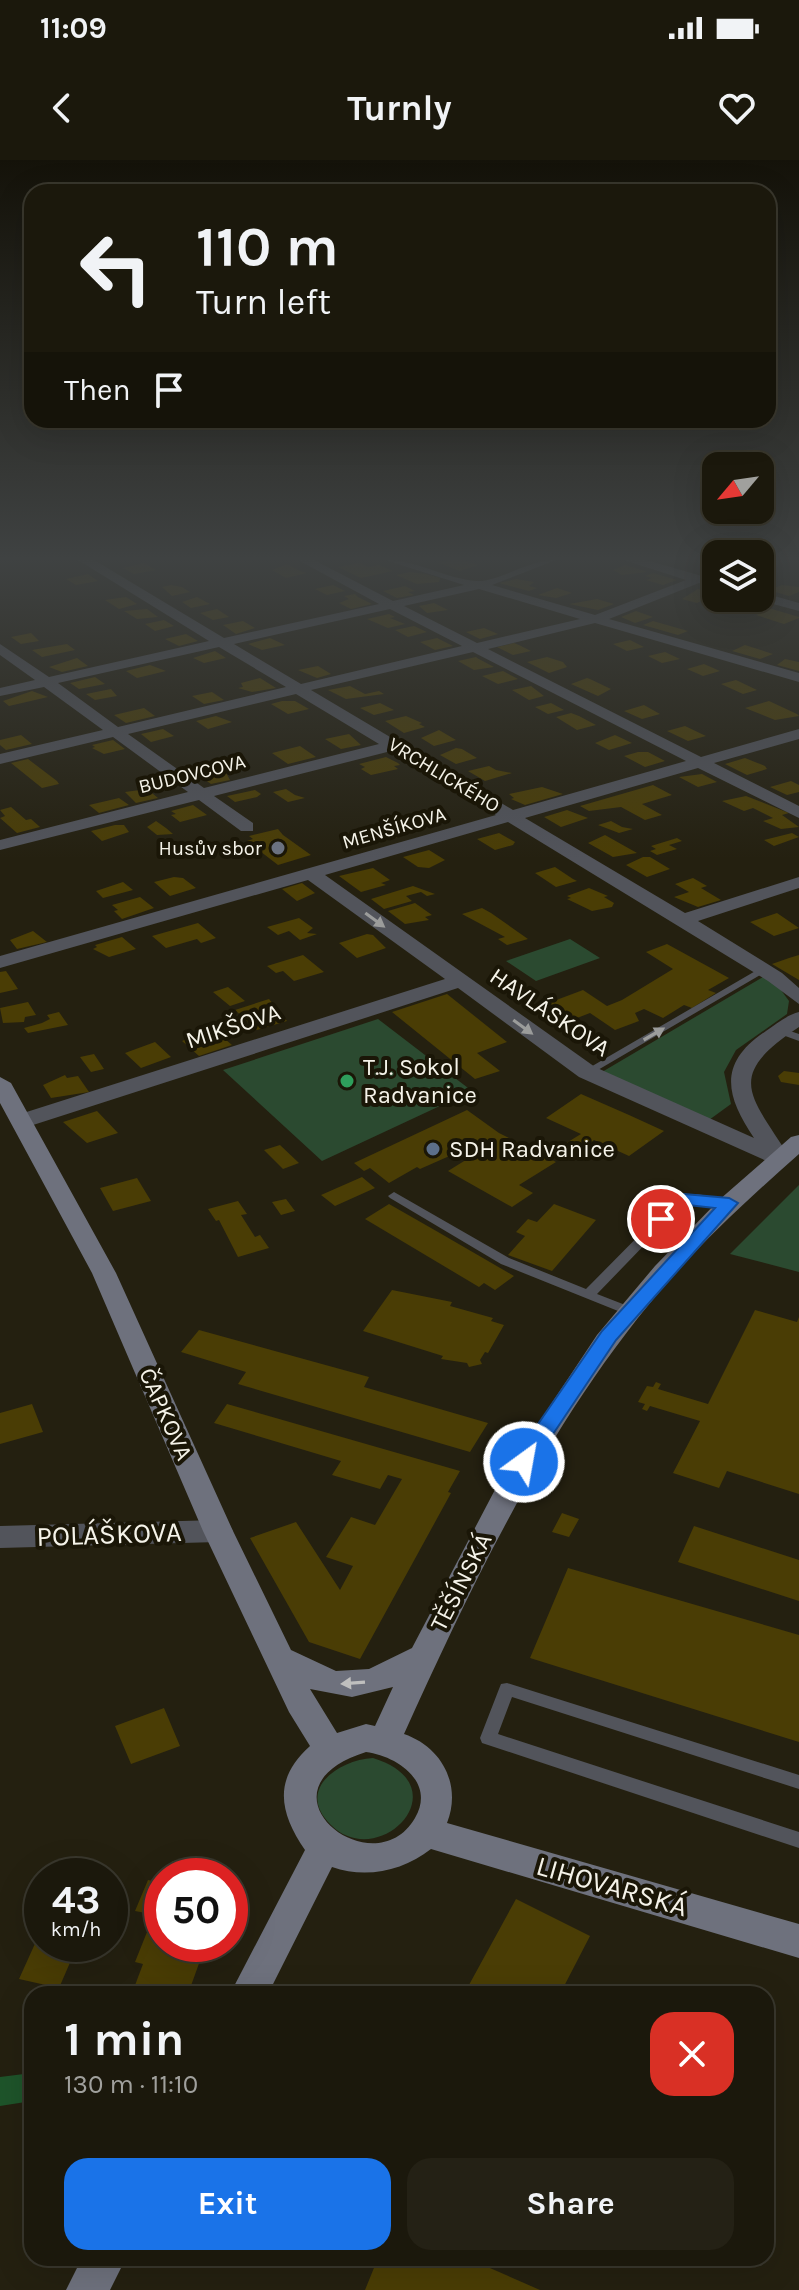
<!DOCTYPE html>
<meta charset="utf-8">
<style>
:root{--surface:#1b180c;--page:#242115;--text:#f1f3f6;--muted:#a0a09d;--line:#39372d;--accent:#1a73e8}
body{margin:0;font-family:Karla,sans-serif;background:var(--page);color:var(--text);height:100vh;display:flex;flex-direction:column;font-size:30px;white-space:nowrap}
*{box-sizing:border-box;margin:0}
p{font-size:26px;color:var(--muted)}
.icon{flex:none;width:44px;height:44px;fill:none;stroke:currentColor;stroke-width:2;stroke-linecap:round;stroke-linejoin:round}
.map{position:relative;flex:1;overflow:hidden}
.side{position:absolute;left:24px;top:1826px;width:750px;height:280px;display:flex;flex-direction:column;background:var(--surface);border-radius:24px;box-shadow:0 8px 32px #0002,0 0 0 2px var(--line)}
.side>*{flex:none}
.guide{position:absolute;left:24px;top:24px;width:752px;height:244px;border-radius:24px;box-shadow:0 8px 32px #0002,0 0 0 2px var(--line);background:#1b180c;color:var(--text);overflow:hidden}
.needle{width:52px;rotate:241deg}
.fabs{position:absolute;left:702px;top:292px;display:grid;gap:16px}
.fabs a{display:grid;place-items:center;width:72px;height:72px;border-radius:16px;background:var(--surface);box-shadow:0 8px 32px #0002,0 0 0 2px var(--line);font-size:40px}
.speed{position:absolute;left:24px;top:1698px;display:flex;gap:16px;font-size:40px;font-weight:700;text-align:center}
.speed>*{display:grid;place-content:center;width:104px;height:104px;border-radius:50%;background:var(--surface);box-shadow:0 8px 32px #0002,0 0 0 2px var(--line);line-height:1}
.speed small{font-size:20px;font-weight:400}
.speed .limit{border:12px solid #d22;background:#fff;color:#111}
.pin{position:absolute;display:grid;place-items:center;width:68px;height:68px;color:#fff;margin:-34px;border:4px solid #fff;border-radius:50%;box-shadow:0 2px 8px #0007}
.me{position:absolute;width:88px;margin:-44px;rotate:32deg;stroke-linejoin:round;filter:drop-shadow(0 0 6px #0008)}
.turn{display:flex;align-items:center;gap:28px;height:168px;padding:0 40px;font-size:36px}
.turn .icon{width:104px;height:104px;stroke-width:2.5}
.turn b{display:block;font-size:56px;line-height:68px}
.then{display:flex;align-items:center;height:76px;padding:0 40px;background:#0003;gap:16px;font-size:30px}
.round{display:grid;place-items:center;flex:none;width:84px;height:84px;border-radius:24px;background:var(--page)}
.overview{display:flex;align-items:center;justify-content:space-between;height:136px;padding:0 40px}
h1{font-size:48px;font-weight:700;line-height:60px}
.primary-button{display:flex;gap:16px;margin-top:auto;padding:16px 40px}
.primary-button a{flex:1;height:92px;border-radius:24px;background:var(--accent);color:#fff;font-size:32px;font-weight:700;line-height:92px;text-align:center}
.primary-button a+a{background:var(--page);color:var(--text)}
.status{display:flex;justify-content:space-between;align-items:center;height:56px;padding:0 40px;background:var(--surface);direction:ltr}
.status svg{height:22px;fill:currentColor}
header{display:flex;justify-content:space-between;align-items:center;height:104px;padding:0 40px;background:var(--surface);font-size:36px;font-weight:700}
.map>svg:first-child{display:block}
</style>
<div class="status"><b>11:09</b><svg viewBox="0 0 49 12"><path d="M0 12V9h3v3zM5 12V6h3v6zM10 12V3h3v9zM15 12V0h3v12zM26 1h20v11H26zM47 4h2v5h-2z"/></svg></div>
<header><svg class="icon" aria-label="back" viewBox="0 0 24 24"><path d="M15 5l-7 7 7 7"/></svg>Turnly<svg class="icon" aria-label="heart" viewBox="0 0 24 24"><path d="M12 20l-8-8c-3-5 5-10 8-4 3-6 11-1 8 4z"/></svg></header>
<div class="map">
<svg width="799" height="2130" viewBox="0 0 799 2130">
<rect width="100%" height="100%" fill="#242010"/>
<!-- green -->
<path fill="#2b4a30" d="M570 779 600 798 536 821 506 801Z
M763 817 778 826 789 841 787 854 736 890 724 912 731 944 709 960 602 912Z
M378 859 472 931 322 1001 223 910Z
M799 1025V1112L730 1094Z
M373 1598C463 1626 379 1713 331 1665 295 1630 338 1600 373 1598Z"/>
<!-- forest -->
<path fill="#1e542a" d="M32 1913V1941L0 1946V1917Z"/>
<!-- building -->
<path fill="#4a3d05" d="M447 400H462L478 405 460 411 439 403Z
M144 403 156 410 134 414 123 408Z
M360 403 368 407 379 405 393 411 361 418 338 407Z
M287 404 300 411 307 413 286 418 272 410Z
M625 405 642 410 647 412 622 415 613 410Z
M410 412 426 414 440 418 439 422 417 424 396 415Z
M653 413 677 420 663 425 646 420 652 418 645 416Z
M88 414 98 421 76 425 66 419Z
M516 419 534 422 529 426 537 428 529 431 499 423Z
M171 425 182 427 190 432 172 436 162 427Z
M333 425 345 431 327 435 315 429Z
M782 425 799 427V432L789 436 769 430Z
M405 426 415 431 408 432 414 435 397 438 383 431Z
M557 428 572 433 556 438 538 435Z
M698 429 714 434 697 443 682 439Z
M355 434 358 437 372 444 351 449 339 443 349 439 344 436Z
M126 437 137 444 119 449 105 440Z
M197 437 210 444 191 448 182 442Z
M597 439 614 444 598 450 569 444Z
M731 439 735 440 753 444 741 450 719 444Z
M434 443 448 450 427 453 419 446Z
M147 449 158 457 137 459 124 451Z
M217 449 229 457 213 460 200 453Z
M772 449 799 457V458L784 464 756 455 761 453 759 450Z
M636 451 653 457 635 463 621 457Z
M389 454 395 457 390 458 405 464 388 468 367 459Z
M164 460 174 466 155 471 145 464Z
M243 461 255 468 236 474 223 465Z
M653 461 688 471 678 475 643 465Z
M414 466 427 472 408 477 395 470Z
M484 468 498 474 480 479 466 472Z
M31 473 39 481 21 484 11 477Z
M186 474 198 481 179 486 165 479Z
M270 478 285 485 262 490 248 484Z
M437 478 453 486 435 490 420 482Z
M630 480 644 487 627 491 613 484Z
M514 483 519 485 531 491 513 495 497 487Z
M67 484 75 490 42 497 32 490Z
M745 485 773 494 760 499 732 491Z
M215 491 226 498 204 503 193 498Z
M665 492 680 499 662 503 648 496Z
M476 497 477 498 494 507 474 510 458 501Z
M547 497 563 502 567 507 549 513 527 502Z
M77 498 88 506 62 512 49 507Z
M785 499 799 502V511L777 505Z
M704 504 720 511 703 516 687 509Z
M150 505 166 511 137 518 126 511Z
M318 506 331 514 317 518 298 510Z
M503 511 518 519 498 524 482 516Z
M95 517 105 524 79 529 70 523Z
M260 518 276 528 252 532 238 528 243 527 241 523Z
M587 518 590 519 611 529 598 536 571 524Z
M736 520 757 530 743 534 721 524Z
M350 526 365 534 379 531 384 534 346 539 328 530Z
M531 526 544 536 529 540 512 530Z
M111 529 117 536 95 540 86 534Z
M32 531 48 537 9 546 3 541Z
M212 532 224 540 204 544 192 536Z
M282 541H295L309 549 288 554 271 544Z
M769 541 797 554 799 556 775 560 745 548Z
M380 543 394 550 374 555 360 548Z
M551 543 564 550 548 554 535 547Z
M644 545 660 554 642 559 624 551Z
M144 548 155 556 126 563 114 555Z
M571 553 579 556 596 565 577 570 556 557Z
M216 556 232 562 208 569 196 561Z
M406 556 422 563 419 564 425 567 404 573 385 561Z
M685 566 706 576 688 581 667 571Z
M163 569 174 576 151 582 141 574Z
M439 570 456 580 434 586 421 578Z
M349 574 361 585 341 589 325 579Z
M21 575 32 584 6 590 0 585V580Z
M615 575 632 583 609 590 595 583Z
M113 580 125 589 104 594 92 588 95 587 92 585Z
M300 586 316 597 288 604 272 593Z
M456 588 462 589 477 598 456 604 440 595Z
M638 592H648L665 601 645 607 624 596Z
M386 597 398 603 400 605 394 606 398 609 371 615 361 609 365 607 359 604Z
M745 598 765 606 767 609 747 615 725 604Z
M28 599 57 621 59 624 42 628 11 603Z
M489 606 496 610 512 613 485 621 468 611Z
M225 611 230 620 211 624 201 617Z
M702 614 717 622 698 627 679 617Z
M791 621 799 625V632L787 635 770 627Z
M653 625 672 635 642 644 662 655 645 660 621 647 589 651 580 646Z
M542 627 563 634 525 645 511 639 514 638 509 634Z
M147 629 158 638 136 643 125 632Z
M286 629 295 635 305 638 288 642 273 632Z
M255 630 261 634 257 637 235 642 227 636Z
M746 636 789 653 782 655 799 667 781 669 763 661 773 658 753 648 744 651 722 641Z
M119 638 129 645 99 653 89 645Z
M193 645 207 655 180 662 171 655 176 654 171 651Z
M11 647 26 660 31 659 40 667 17 673 0 658 5 656 0 650Z
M567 650 588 658 561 667 544 657Z
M156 661 166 668 173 674 157 675 147 667Z
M611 661 622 667 633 669 619 673 598 665Z
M115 665H124L129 672 102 681 91 671Z
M380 665 398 677 361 687 344 675Z
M278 669 283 675 311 695 278 705 247 681 253 679 249 676Z
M499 673 515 682 513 685 495 690 477 679Z
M792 673 799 677 774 686 764 680Z
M605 675 637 693 613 697 588 683Z
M677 678 682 681 669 685 677 689 657 695 650 691 656 689 651 686Z
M429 690 445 700 429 708 418 707 403 697Z
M643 697H650L670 709 647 717 626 705Z
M555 707 573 719 577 721 556 727 535 713Z
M373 708 390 720 381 723 386 725 361 732 339 716Z
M174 717 183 718 196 728 170 736 154 722Z
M693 718 707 726 701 728 721 740 698 747 674 737 689 732 675 724Z
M123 722 133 730 103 738 96 731Z
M302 723 315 733 297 741 282 729Z
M413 726 435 734 427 736 421 732 406 736 412 741 384 749 371 739Z
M589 728 608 736 604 737 614 743 612 747 592 751 567 739 571 738 567 736Z
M140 737 154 748 122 759 114 751 118 750 112 745Z
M415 743 432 755 425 757 429 760 405 764 388 751Z
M482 748 491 753 528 779 507 785 498 779 505 777 462 754Z
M777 753 799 768 774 776 750 762Z
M299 758 313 768 307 773 317 774 300 780 289 771 278 775 267 767Z
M198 763 216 778 201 783 197 779 166 788 152 776Z
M33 771 47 782 17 789 10 780Z
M367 774 373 775 386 788 357 798 339 783Z
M122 777 136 789 109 797 93 789 97 787 95 785Z
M667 784 729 818 708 830 716 833 692 848 684 845 663 858 644 849 635 853 639 861 615 870 590 853 559 865 535 848 583 830 607 846 622 840 673 809 646 792Z
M303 795 324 812 294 821 283 811 276 813 267 806Z
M799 795V820L772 804 789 798Z
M6 811 18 829 0 833V812Z
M228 827 245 841 230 846 213 832Z
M447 834 507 882 477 893 500 911 475 919 392 852Z
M269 839 287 861 257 870 235 850Z
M28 842 36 855 25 857 24 862 3 863 0 848Z
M59 852 68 865 28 873 24 868 42 863 50 859 47 855Z
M212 868 232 885 199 896 182 881Z
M155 882 171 897 141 908 125 893Z
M94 894 104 909 91 912 80 897Z
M784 911 799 913V925L781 922 778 916Z
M65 915 67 918 78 916 89 932 51 938 43 925Z
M581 934 629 955 664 971 629 996 594 980 578 993 563 985 581 974 546 958Z
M467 950 499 973 556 1002 519 1025 533 1033 512 1047 448 1011 469 998 457 989 451 992 454 994 420 1009 417 1007 389 1023 370 1008 364 1011 354 1003Z
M97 951 118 973 87 983 63 962Z
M280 985 299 1003 283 1009 264 990Z
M362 1017 375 1028 335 1046 321 1035Z
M137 1018 151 1041 113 1051 100 1028Z
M286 1039 295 1051 281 1055 272 1042Z
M238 1041 247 1054 241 1055 255 1077 260 1075 269 1088 238 1097 219 1060 216 1061 208 1049Z
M389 1044 438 1072 514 1116 495 1130 484 1123 479 1127 365 1059Z
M554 1044 596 1060 552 1111 508 1095 525 1076 516 1072 528 1059 537 1062Z
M392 1130 452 1142 450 1146 493 1158 491 1161 504 1165 488 1193 485 1192 480 1200 482 1204 469 1207 467 1203 441 1199 443 1196 363 1171Z
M755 1150 797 1162 799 1157V1334L727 1311 719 1328 673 1313 700 1261 650 1246 647 1251 642 1249 645 1244 638 1242 647 1226 653 1227 656 1222 661 1224 658 1229 708 1244Z
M199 1170 369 1217 364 1227 488 1263 470 1292 238 1224 246 1212 181 1192Z
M32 1244 43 1272 0 1284V1253Z
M227 1244 460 1311 448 1332 451 1333 360 1499 309 1482 250 1378 296 1362 340 1430 353 1406 326 1397 351 1357 375 1365 402 1319 388 1315 380 1329 332 1315 341 1301 214 1263Z
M562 1353 579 1359 569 1377 552 1372Z
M694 1366 799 1400V1441L678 1402Z
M568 1408 799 1475V1582L530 1498Z
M164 1548 180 1586 131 1604 115 1566Z
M172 1701 234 1715V1716H167Z
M148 1720 162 1723V1784H206L188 1834H159L134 1828 143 1804 135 1802 151 1762V1754L135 1751Z
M516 1739 590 1776 560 1834H464Z
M38 1777 42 1778V1784L86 1788 81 1801 72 1798 59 1828 19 1819Z
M378 2098H467L540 2130H365Z"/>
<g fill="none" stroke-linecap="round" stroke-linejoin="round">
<!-- lane -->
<path fill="#52545b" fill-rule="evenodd" d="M764 806 767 807V811L591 914H583L582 912Z
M781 868 799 874V881L777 873 776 871 777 869Z
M394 1032 509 1098 586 1129 675 1039 696 1034 729 1039 735 1043 729 1047 696 1042 683 1045 597 1134 633 1148 634 1151 628 1155 501 1104 390 1038 388 1036Z
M507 1523 799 1615V1629L512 1537 498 1574 799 1672V1688L482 1583 480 1578 499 1529 501 1524Z"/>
<!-- street -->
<path fill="#52545b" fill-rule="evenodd" d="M78 400H94L224 478 379 444 298 400H314L393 441 464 425 385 400C418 400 446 419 477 421 498 422 528 400 556 400L492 425 595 455 686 420 624 400H646L716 420V428L699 423 609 459 799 513V522L595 463 488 489 701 597 799 569V579L714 603 799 646V658L698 608 525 658 685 753 799 717V728L698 761 782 813 799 828V844L768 821 508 662 325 715 595 907 754 978C725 935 718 903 766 871 776 864 787 855 799 852V867C723 917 751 935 790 998L787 1003H771L579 917 458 828 30 966H14L11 961 14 956 445 819 308 720 0 808V796L496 655 391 591 214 636 253 663V671H241L199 640 0 690V680L188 632 113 577 0 604V594L103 570 44 527 0 536V528L35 520 0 495V484L49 517 209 481ZM479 429 580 459 477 483 404 446ZM390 449 462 486 301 524 234 484ZM219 487 286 527 118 567 58 523ZM473 492 686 601 513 650 311 530ZM296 534 379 584 204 628 128 574Z
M760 432 799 443V451L755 439 760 438Z
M218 1360 228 1363 233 1371 228 1379 218 1382 0 1388V1366Z"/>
<!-- secondary -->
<path fill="#6e717d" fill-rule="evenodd" d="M0 917 11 923 116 1113 233 1371 291 1490 336 1511 369 1509 412 1488 498 1324 597 1175 655 1106 719 1040 791 977 799 975V994C755 1033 712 1072 673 1116 555 1250 477 1413 404 1574 442 1587 462 1625 447 1663L799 1764V1798L431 1689C403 1711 366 1719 332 1707L268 1834H230L305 1690C279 1652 273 1619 310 1586L289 1552 203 1371 92 1113 0 943ZM393 1527 375 1566 366 1564 337 1573 310 1529 352 1537ZM366 1592C397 1596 436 1622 415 1658 373 1730 248 1629 366 1592Z
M82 2098H126L110 2130H66Z"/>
</g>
<!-- one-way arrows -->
<defs><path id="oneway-solid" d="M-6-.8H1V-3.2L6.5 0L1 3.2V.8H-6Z" transform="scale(2)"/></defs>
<g fill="#9b9c9b">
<use href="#oneway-solid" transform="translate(375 760) rotate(36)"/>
<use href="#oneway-solid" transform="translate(523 867) rotate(36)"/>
<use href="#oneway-solid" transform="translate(654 874) rotate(-30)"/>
</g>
<use fill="#bfbfbe" href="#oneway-solid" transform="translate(353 1523) rotate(176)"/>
<!-- sky -->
<linearGradient id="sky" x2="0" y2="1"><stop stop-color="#141209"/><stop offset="0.57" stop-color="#3f4242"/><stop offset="1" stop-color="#3f4242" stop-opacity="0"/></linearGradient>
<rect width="799" height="699" fill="url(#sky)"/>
<!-- route -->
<path fill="#1a73e8" stroke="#114b97" stroke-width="2" d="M684 1034 729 1038 738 1043 616 1180 531 1307H516L513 1302 516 1296 602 1171 715 1048 688 1045 667 1063H654V1055Z"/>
<!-- markers -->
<circle fill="#6b7280" stroke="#1a1607" stroke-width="3" cx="278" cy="688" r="8"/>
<circle fill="#2e9e5b" stroke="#1a1607" stroke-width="3" cx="347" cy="921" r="8"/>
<circle fill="#5c6f8a" stroke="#1a1607" stroke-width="3" cx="433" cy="989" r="8"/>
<g text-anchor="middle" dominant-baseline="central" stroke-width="8" stroke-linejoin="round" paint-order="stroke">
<!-- far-street labels -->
<g font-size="20" fill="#f5f3e9" stroke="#1a1607">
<text transform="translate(192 614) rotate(-14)">BUDOVCOVA</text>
<text transform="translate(444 615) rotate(31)">VRCHLICKÉHO</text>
<text transform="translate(394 668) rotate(-16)">MENŠÍKOVA</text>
</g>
<!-- far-poi labels -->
<g font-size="20" fill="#f5f3e9" stroke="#1a1607" text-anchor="end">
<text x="262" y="688">Husův sbor</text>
</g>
<!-- street labels -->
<g font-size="24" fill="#f5f3e9" stroke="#1a1607">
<text transform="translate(550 852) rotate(34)">HAVLÁSKOVA</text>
<text transform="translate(233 866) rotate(-18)">MIKŠOVA</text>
<text transform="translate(166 1254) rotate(66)">ČAPKOVA</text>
<text transform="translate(461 1422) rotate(-63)">TĚŠÍNSKÁ</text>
</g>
<!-- poi labels -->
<g font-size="24" fill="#f5f3e9" stroke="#1a1607" text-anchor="start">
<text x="363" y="907">T.J. Sokol<tspan x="363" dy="28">Radvanice</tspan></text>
<text x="449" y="989">SDH Radvanice</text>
</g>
<!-- near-street labels -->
<g font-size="28" fill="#f5f3e9" stroke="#1a1607">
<text transform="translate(109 1374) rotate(-2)">POLÁŠKOVA</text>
<text transform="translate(612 1726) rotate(16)">LIHOVARSKÁ</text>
</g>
</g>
</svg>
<div class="fabs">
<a><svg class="needle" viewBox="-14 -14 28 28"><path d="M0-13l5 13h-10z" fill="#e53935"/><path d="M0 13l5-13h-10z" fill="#a0a09d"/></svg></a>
<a><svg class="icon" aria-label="layers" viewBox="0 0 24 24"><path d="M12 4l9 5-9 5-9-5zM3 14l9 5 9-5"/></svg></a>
</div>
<div class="speed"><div>43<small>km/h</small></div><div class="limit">50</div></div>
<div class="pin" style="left:661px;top:1059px;background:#d93025"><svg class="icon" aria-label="arrive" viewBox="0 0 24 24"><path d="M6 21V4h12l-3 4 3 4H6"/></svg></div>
<svg class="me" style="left:524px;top:1302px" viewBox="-20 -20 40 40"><circle r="17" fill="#1a73e8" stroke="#fff" stroke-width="3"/><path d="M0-11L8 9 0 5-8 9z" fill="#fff"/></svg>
<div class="guide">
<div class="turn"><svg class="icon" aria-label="left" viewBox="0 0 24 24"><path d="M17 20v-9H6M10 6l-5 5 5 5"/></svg><div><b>110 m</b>Turn left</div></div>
<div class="then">Then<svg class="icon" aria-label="arrive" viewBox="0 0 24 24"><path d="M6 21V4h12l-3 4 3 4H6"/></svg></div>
</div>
<section class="side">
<div class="overview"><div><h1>1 min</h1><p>130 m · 11:10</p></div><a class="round" style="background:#d93025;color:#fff"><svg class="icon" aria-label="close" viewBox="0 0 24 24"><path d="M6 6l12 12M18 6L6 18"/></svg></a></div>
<div class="primary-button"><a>Exit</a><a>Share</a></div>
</section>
</div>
